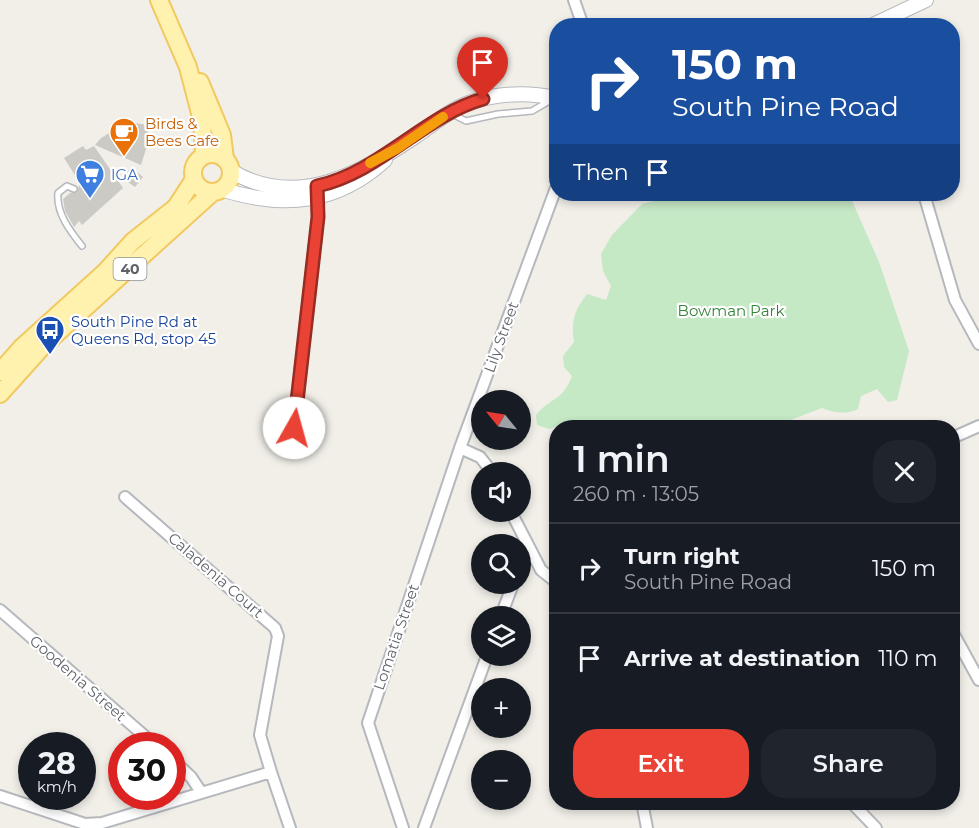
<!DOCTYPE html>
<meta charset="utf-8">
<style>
:root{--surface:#171b24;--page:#20242c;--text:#f1f3f6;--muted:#9ea1a6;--line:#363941;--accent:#ea4335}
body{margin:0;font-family:Montserrat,sans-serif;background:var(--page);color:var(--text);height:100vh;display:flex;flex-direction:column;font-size:22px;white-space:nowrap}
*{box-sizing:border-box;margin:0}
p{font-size:20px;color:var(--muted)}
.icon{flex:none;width:33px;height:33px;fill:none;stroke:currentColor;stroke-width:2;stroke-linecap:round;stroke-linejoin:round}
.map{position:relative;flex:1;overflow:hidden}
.side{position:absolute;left:549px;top:420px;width:411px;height:390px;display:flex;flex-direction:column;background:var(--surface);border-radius:24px;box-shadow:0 3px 9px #0003}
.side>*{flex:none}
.banner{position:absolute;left:549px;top:18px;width:411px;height:183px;border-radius:24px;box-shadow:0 3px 9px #0003;background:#1a4fa0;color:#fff;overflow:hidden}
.needle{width:39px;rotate:300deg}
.fabs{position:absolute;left:471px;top:390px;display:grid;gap:12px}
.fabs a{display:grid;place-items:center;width:60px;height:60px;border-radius:50%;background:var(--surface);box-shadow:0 3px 9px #0003;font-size:30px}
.speed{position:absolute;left:18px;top:732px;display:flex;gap:12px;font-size:30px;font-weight:700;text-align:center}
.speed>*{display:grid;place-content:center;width:78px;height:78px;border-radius:50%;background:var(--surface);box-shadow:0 3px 9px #0003;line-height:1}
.speed small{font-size:15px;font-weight:400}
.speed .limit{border:9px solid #d22;background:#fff;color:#111}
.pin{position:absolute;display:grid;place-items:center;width:51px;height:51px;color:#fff;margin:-62px -26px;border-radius:50% 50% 50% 0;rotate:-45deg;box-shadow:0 0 6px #0007}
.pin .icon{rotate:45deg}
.me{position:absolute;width:66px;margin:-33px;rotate:7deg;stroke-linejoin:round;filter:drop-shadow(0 0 4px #0008)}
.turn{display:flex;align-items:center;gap:21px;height:126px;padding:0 24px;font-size:27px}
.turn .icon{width:78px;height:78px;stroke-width:2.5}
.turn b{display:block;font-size:42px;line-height:51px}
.then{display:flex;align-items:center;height:57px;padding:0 24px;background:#0003;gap:12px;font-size:22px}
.round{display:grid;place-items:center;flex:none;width:63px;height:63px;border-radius:24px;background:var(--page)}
.headline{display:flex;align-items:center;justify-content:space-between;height:102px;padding:0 24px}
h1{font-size:36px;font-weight:600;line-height:45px}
.cta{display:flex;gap:12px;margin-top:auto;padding:12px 24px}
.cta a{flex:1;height:69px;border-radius:24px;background:var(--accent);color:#fff;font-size:24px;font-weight:600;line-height:69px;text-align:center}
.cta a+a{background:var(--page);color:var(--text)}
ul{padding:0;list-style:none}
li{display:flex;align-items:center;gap:18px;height:90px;padding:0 24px;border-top:2px solid var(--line)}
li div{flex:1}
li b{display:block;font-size:22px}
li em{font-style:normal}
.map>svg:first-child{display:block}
</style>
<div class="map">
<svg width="979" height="828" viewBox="0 0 979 828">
<rect width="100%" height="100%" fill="#f1efe8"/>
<!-- green -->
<path fill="#c5e8c5" d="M683 194H849L879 262 909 351 897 400 888 402 877 389 861 396 858 409C846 415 835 413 822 408L785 422 787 427 565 428 563 424 549 429 537 425 536 415C551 397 563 401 572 376L564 367 563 356 574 342C571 321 574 311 587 294L606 300 611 286 603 271 601 254 612 235 642 204Z"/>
<!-- building -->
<path fill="#cccac5" d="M128 122 148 125V143L141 165 95 145 101 138Z
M83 146 86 150 94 146 123 188 82 225 79 221 74 227 65 211 63 199 70 193 77 192 80 183 64 158Z
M131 167 143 177 135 187 122 178Z"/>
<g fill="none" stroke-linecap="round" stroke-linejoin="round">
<!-- lane casing -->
<g stroke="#b5b8bc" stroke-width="8">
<path id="lane" d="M452 114 466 121 498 114 532 111 551 100
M74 189 67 186 58 193C56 213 70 231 82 246"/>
</g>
<!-- street casing -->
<g stroke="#b5b8bc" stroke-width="14">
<path id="street" d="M574 0 583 26
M924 194 955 300 979 344
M294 428 318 217 317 190
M952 438 979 426
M492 472 480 457 460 448 556 188
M125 497 275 628 278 636 260 735 271 772
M511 512 541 570 556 582
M520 567 523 561 533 556
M0 610 156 746
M501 616 513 584
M952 631 979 680
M172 759 191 777 201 792
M0 796 85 824 102 823 271 772 290 828
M642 802 647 828
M851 802 876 828
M403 828 368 723 460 448
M424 828 487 656"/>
</g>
<!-- secondary casing -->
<g stroke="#b6babf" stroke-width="16">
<path id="secondary" d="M871 26 926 0
M231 171C297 210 359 174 416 136 433 124 451 109 471 102 499 93 527 92 556 98
M221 189C283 209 337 204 385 160"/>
</g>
<!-- primary casing -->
<g stroke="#f2c960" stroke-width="20">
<path id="primary" d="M159 0 188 67 202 121 204 155
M200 82 222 135 225 159
M193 173a19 19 0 1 1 38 0a19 19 0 1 1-38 0Z
M0 372 21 348 105 272 133 241 176 207 194 179
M0 394 44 345 213 192"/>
</g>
<!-- lane -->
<use href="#lane" stroke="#fff" stroke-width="5"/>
<!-- street -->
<use href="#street" stroke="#fff" stroke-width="10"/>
<!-- secondary -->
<use href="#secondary" stroke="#fff" stroke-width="14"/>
<!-- primary -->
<use href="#primary" stroke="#fff2af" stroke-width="16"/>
</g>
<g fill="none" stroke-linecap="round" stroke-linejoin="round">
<!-- route casing -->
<g stroke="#982c22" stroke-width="15">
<path id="route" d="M294 428 318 217 317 186C379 173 425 115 483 99"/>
</g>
<!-- route -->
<use href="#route" stroke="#ea4335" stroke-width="10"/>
<!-- slow -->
<path stroke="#f59e0b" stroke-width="10" d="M370 163 398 148 443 117"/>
</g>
<!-- icons -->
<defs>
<g id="cafe-pin" transform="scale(1.5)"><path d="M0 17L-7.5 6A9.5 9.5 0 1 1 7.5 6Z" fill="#e8710a" stroke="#fff"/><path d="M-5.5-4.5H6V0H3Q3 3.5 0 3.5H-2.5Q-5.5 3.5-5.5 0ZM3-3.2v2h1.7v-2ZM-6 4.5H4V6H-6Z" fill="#fff"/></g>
<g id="supermarket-pin" transform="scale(1.5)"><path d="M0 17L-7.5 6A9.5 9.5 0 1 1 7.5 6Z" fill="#3f7fe0" stroke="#fff"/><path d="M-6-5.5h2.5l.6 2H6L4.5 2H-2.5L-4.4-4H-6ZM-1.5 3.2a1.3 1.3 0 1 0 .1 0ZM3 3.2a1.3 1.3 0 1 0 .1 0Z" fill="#fff"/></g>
<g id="bus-pin" transform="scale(1.5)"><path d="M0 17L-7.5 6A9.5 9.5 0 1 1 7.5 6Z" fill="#1a4fb4" stroke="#fff"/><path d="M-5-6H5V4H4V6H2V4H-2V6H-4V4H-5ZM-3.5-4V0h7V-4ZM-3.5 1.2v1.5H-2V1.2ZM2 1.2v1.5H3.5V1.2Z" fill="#fff"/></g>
</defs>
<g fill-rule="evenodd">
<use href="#cafe-pin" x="124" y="132"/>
<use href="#supermarket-pin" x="90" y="174"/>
<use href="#bus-pin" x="50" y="330"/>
</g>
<g text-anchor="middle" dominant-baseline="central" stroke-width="4.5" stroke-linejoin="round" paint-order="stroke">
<!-- shield labels -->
<rect fill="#fff" stroke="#8f9295" stroke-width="1.5" x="113.5" y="258" width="33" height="22" rx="4.5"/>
<g font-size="14" font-weight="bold" fill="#5f6368">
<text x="130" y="269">40</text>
</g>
<!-- food labels -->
<g font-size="15" fill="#c56008" stroke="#fff" text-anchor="start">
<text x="145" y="123">Birds &amp;<tspan x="145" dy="17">Bees Cafe</tspan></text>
</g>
<!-- shop labels -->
<g font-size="15" fill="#366cbe" stroke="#fff" text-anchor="start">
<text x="111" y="174">IGA</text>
</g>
<!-- park labels -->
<g font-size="15" fill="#348238" stroke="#fff">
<text x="731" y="310">Bowman Park</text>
</g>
<!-- transit labels -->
<g font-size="15" fill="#164399" stroke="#fff" text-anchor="start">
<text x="71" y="321">South Pine Rd at<tspan x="71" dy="17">Queens Rd, stop 45</tspan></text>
</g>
<!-- street labels -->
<g font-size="15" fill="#5f6368" stroke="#fff">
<text transform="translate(501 337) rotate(-70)">Lily Street</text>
<text transform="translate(216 575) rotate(41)">Caladenia Court</text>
<text transform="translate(396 637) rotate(-71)">Lomatia Street</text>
<text transform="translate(78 678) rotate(41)">Goodenia Street</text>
</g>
</g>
</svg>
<div class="fabs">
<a><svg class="needle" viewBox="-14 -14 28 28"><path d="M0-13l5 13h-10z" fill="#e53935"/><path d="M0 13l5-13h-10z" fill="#9ea1a6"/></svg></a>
<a><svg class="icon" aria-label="sound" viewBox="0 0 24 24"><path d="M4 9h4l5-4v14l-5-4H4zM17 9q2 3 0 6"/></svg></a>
<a><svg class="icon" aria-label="search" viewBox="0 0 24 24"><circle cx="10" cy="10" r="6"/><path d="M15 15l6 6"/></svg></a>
<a><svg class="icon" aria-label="layers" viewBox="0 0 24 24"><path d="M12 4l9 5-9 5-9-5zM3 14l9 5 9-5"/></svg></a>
<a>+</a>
<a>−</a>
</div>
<div class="speed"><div>28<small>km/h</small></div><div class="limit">30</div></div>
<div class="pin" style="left:483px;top:99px;background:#d93025"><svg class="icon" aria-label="arrive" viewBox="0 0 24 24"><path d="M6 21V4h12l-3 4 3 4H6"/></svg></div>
<svg class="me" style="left:294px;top:428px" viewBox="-20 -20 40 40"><circle r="19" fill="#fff"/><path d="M0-13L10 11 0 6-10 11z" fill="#ea4335"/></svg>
<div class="banner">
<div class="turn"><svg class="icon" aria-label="right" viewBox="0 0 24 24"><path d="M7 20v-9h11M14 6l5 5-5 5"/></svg><div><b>150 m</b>South Pine Road</div></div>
<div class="then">Then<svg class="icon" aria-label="arrive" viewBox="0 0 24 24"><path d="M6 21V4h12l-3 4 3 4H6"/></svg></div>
</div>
<section class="side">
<div class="headline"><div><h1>1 min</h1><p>260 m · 13:05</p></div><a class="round"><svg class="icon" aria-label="close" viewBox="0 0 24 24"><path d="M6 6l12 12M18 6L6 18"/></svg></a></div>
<ul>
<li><svg class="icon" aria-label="right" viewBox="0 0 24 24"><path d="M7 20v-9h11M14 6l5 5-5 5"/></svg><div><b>Turn right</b><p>South Pine Road</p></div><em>150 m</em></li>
<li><svg class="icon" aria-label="arrive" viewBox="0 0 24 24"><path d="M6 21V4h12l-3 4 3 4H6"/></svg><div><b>Arrive at destination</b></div><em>110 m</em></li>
</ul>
<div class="cta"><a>Exit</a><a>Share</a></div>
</section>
</div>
